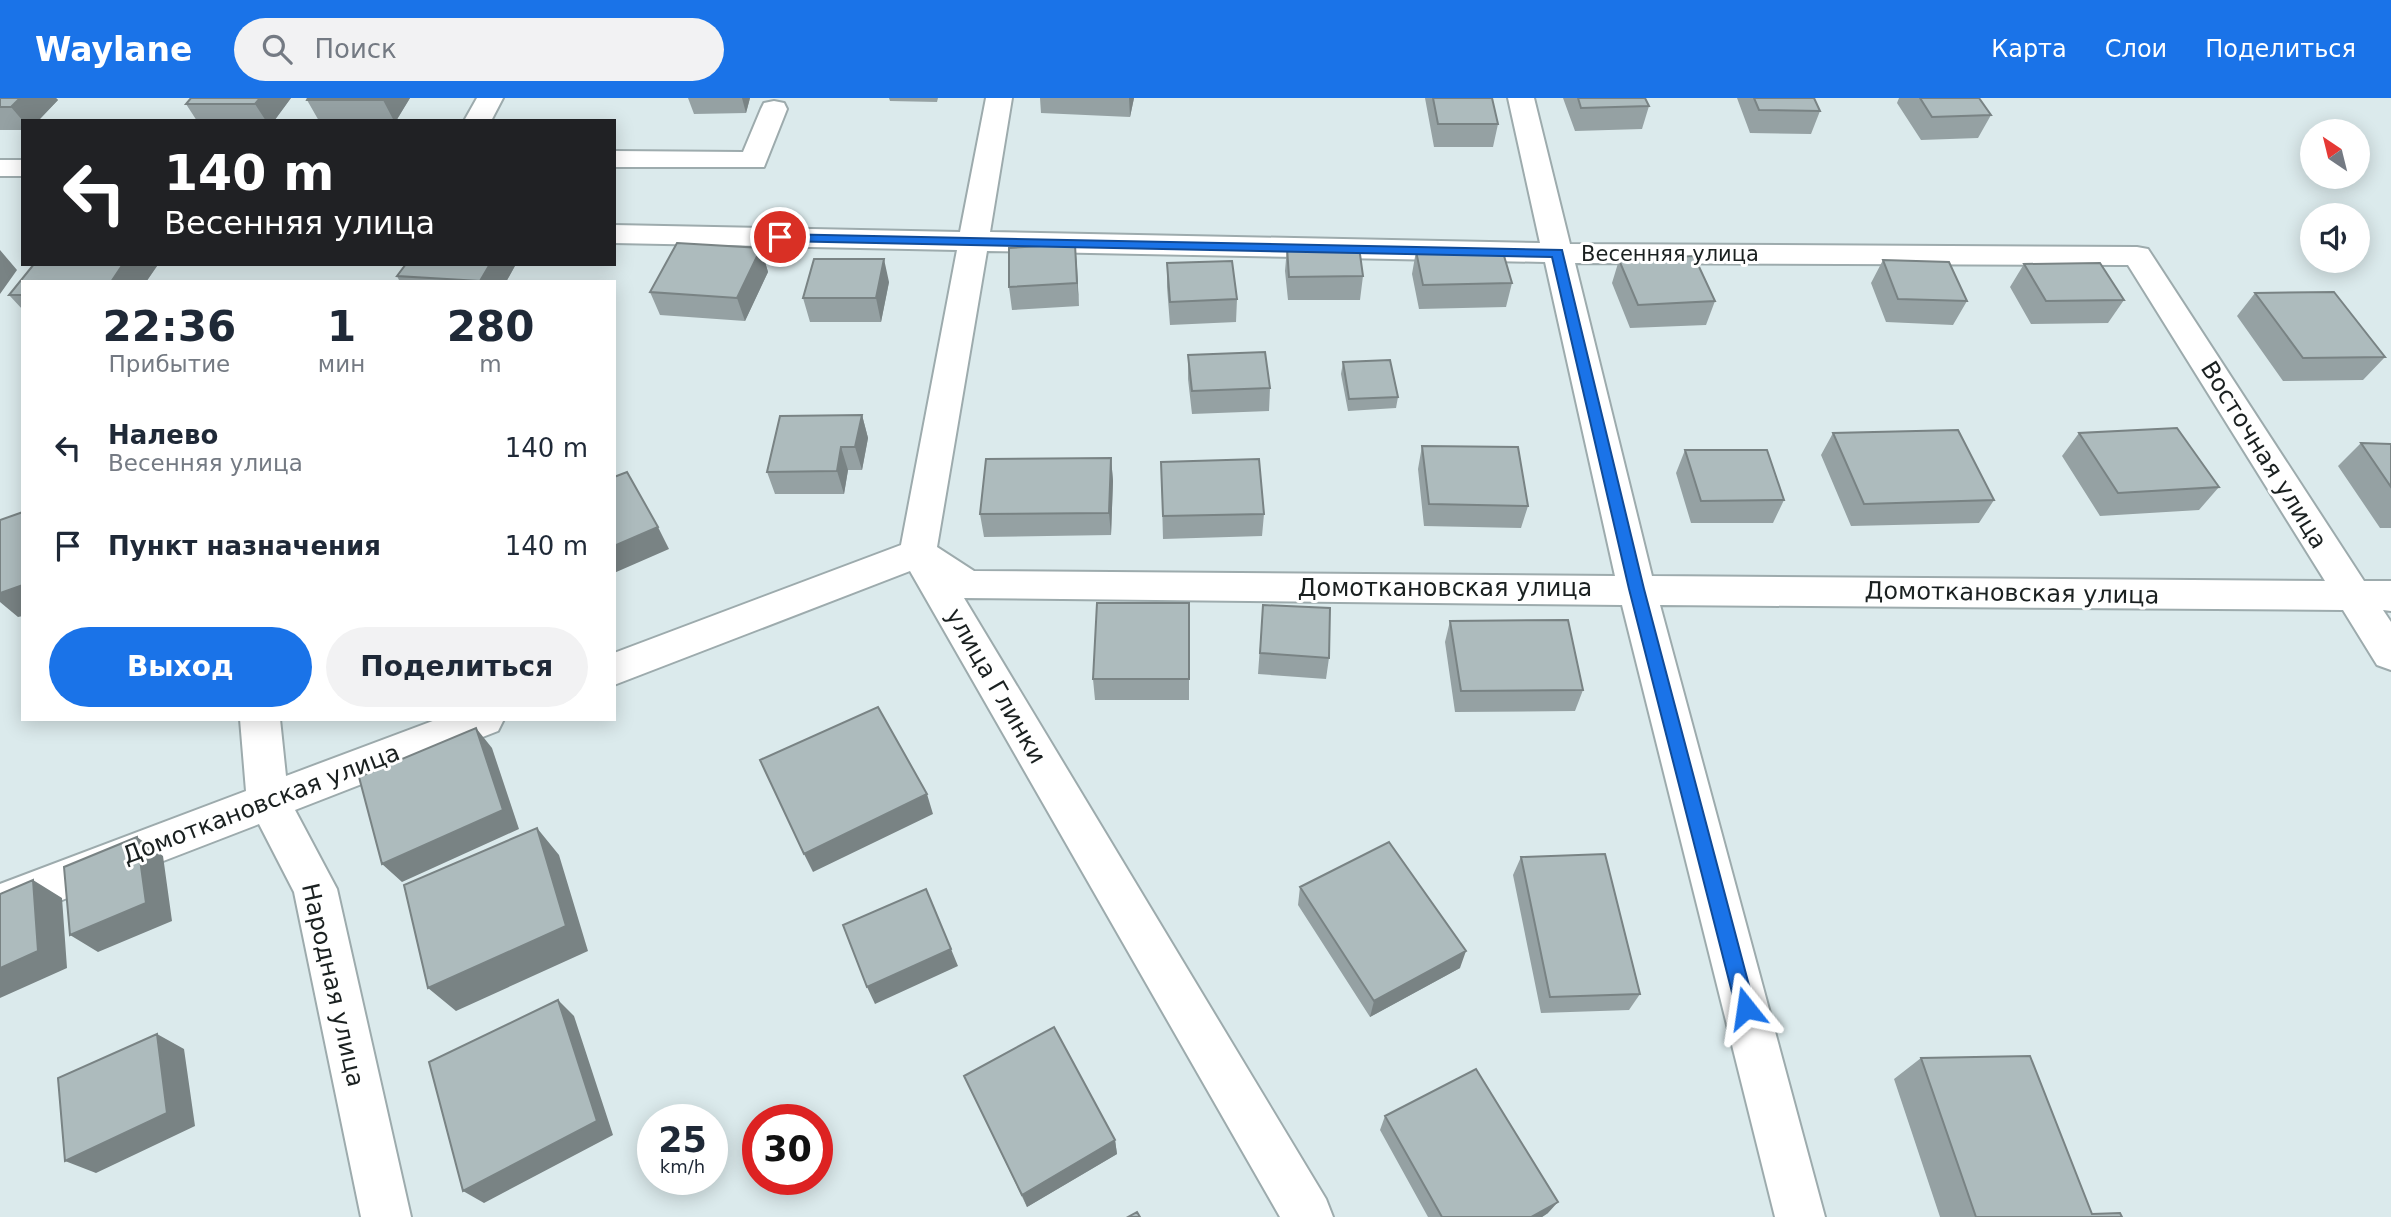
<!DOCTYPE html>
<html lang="ru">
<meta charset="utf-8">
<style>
:root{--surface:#fff;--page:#f2f2f3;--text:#1f2937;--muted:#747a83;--accent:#1a73e8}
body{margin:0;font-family:"DejaVu Sans",sans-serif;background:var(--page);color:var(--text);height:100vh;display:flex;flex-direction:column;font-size:26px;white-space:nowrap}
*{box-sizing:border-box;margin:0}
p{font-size:23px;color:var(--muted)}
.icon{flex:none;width:38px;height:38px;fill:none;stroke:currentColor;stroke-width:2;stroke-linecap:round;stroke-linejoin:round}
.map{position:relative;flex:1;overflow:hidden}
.side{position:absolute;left:21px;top:182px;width:595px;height:441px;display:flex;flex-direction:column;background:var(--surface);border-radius:0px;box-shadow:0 4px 18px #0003}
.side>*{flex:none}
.banner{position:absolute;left:21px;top:21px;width:595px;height:147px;border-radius:0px;box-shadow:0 4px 18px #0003;background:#202124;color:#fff;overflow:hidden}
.needle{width:46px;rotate:325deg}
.fabs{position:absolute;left:2300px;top:21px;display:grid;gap:14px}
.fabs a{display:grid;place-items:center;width:70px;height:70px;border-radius:50%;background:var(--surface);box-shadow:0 4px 18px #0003;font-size:35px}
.speed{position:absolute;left:637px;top:1006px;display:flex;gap:14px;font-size:35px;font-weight:700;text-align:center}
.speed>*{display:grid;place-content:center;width:91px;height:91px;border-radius:50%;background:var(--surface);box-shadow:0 4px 18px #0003;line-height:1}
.speed small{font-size:18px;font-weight:400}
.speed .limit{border:10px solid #d22;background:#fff;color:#111}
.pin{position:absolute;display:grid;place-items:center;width:60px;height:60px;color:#fff;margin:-30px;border:4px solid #fff;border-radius:50%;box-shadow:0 2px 7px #0007}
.me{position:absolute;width:77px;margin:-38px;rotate:345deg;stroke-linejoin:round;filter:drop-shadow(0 0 5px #0008)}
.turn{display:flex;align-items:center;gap:24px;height:147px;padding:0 28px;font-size:32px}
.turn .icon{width:91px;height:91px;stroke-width:2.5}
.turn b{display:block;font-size:49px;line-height:60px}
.eta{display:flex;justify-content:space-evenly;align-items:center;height:119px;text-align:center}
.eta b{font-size:42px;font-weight:800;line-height:49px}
.action{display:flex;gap:14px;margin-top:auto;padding:14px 28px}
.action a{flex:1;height:80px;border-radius:42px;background:var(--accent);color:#fff;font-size:28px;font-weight:800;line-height:80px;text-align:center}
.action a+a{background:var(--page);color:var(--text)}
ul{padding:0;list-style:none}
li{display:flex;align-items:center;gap:21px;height:98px;padding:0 28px}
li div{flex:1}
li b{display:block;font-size:26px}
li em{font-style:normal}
header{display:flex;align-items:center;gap:42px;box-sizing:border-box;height:98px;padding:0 35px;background:var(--accent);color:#fff}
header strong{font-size:33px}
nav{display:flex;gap:38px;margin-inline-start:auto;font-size:24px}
.search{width:490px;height:63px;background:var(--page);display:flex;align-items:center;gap:18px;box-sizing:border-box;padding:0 24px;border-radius:38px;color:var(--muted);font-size:26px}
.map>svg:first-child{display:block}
</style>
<header>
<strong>Waylane</strong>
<div class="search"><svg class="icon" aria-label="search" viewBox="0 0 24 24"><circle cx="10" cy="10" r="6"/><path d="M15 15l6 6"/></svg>Поиск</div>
<nav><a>Карта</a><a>Слои</a><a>Поделиться</a></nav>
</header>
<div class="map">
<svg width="2391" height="1119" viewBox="0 0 2391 1119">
<rect width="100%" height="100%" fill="#dbeaec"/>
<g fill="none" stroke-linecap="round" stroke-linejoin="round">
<!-- minor casing -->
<g stroke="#9dabad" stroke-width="4">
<path id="minor" d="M477 0H503L491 23H464Z
M986 0H1012L990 134 1540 145 1508 0H1534L1570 146 2137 149 2148 151 2364 483H2391V513L2383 512 2391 524V572L2377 567 2343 512 1660 507 1825 1119H1775L1622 507 964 500 1326 1101 1333 1119H1280L910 473 614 587V555L901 447 957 152 614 145V127L960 134ZM987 153 1545 164 1615 478 974 473 937 449ZM1575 165 2128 167 2325 483 1652 478Z
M774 3 784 5 787 11 764 69H614V53L743 54 761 11 764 5Z
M0 62H23V78H0Z
M240 621H280L286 678 438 621H504L498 633 295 712 337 791 411 1119H361L294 794 259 726 0 826V786L246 693Z"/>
</g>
<!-- minor -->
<use href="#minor" fill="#fff" fill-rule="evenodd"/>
</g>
<!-- wall -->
<path fill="#95a1a3" d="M0 0H56L58 2 38 23H23V32H0Z
M291 0 274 23H197L186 6Z
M308 0H410L396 23H319L307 2Z
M688 0H750L746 15 694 16Z
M889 0H938L937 4 890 3Z
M1040 0H1134L1130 19 1041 15Z
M1425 0H1492L1498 26 1493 49H1434Z
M1563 0H1645L1649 8 1642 31 1575 33Z
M1737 0H1814L1820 13 1811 36 1750 35Z
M1899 0H1979L1991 17 1978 40 1921 42 1897 5Z
M1075 146 1079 208 1012 212 1009 189Z
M761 150 768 174 745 223 660 217 650 194Z
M1287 150 1363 178 1360 202H1288L1285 173Z
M1416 153 1512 185 1506 209 1419 211 1412 176Z
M1619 162 1715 203 1706 227 1630 230 1612 185Z
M1883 162 1967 203 1953 227 1886 224 1871 185Z
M1167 165 1237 201 1236 224 1170 227 1167 189Z
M34 166H156L157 168 146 184H23V212L9 197Z
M406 166H516L506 184H400L397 178Z
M2024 166 2124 202 2108 225 2031 226 2010 189Z
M889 184 881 224H810L803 200Z
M2255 195 2385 259 2363 282 2283 283 2237 218Z
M1188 257 1270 290 1269 313 1192 316 1188 281Z
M1343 264 1398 299 1396 310 1348 313 1341 276Z
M862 317 868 340 862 372H848L844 396H775L767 374Z
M1833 335 1994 402 1979 425 1851 428 1821 357Z
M2079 335 2219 389 2199 412 2100 418 2062 358Z
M2361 345 2391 346V430H2380L2338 368Z
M1422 348 1528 408 1521 430 1424 428 1418 371Z
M1685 352 1784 402 1773 425H1691L1676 375Z
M1111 360 1113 383 1111 437 984 439 980 416Z
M1161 364 1264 416 1262 438 1163 441Z
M1189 505V602H1095L1093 581Z
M1263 507 1329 560 1326 581 1258 576Z
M1450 523 1583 592 1575 613 1455 614 1445 544Z
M1521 759 1640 896 1629 912 1541 915 1513 777Z
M1300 789 1460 870 1370 919 1298 807Z
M1921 960 2092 1116 2122 1119H1940L1894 981Z
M964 978 1115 1042 1117 1056 1027 1109Z
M1385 1018 1548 1115 1542 1119H1428L1380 1032Z"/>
<!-- shaded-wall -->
<path fill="#798384" d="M20 0H56L58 2 38 23H23L11 9Z
M260 0H291L274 23H266L255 6Z
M384 0H410L396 23H394L383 2Z
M742 0H750L746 15Z
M1129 0H1134L1130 19Z
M1075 146 1077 169 1079 208 1077 185Z
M761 150 768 174 745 223 737 200Z
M0 152 17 172 0 196Z
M884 161 889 184 881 224 876 200Z
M123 166H156L157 168 146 184H111Z
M490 166H516L506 184H480Z
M862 317 868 340 862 372 855 349Z
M841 349 848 372 844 396 837 373Z
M1111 360 1113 383 1111 437 1109 415Z
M658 429 669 451 614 475V448Z
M23 487V518L18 519 0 504V495Z
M476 630 492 650 519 731 402 784 382 766Z
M927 696 933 716 813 774 804 756Z
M537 730 559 757 588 853 456 913 428 890Z
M137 739 163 758 172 823 98 854 70 837Z
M33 782 62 800 67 870 0 900V870Z
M951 851 958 868 875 906 867 889Z
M1466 853 1460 870 1370 919 1374 903Z
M558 902 574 918 613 1037 484 1105 463 1093Z
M157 936 184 951 195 1028 96 1075 65 1063Z
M1115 1042 1117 1056 1027 1109 1022 1097Z
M1558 1104 1548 1115 1542 1119H1531Z"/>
<!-- building -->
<path fill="#adbbbd" stroke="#798384" stroke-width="2" d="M0 0H20L11 9H0Z
M191 0H260L255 6H186Z
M308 0H384L383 2H307Z
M1433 0H1492L1498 26H1438Z
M1578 0H1645L1649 8 1581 10Z
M1754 0H1814L1820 13 1759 12Z
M1920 0H1979L1991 17 1932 19Z
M677 145 761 150 737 200 650 194Z
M1075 146 1077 185 1009 189V150Z
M1359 149 1363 178 1289 179 1287 150Z
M1502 151 1512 185 1423 187 1416 153Z
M1694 158 1715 203 1638 207 1619 162Z
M814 161H884L876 200H803Z
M1883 162 1949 164 1967 203 1898 201Z
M1232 163 1237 201 1170 204 1167 165Z
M2100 165 2124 202 2046 203 2024 166Z
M34 166H123L111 184H23V197H9Z
M406 166H490L480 183 397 178Z
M2334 194 2385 259 2303 260 2255 195Z
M1265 254 1270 290 1192 293 1188 257Z
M1390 262 1398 299 1349 301 1343 264Z
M862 317 855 349H841L837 373 767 374 780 318Z
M2177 330 2219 389 2118 395 2079 335Z
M1958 332 1994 402 1864 406 1833 335Z
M2361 345 2391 346V389Z
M1422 348 1518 349 1528 408 1429 406Z
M1685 352H1767L1784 402 1701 403Z
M1111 360 1109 415 980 416 986 361Z
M1259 361 1264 416 1163 418 1161 364Z
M627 374 658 429 614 448V379Z
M23 414V487L0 495V422Z
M1097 505H1189V581H1093Z
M1263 507 1330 510 1329 560 1260 555Z
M1568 522 1583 592 1461 593 1450 523Z
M878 609 927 696 804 756 760 662Z
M476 630 503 712 382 766 359 679Z
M537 730 566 828 428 890 404 787Z
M137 739 146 805 70 837 64 769Z
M1389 744 1466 853 1374 903 1300 789Z
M1605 756 1640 896 1550 899 1521 759Z
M33 782 38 853 0 870V796Z
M926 791 951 851 867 889 843 827Z
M558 902 597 1023 463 1093 429 964Z
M1054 929 1115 1042 1022 1097 964 978Z
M157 936 167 1015 65 1063 58 980Z
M2030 958 2092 1116 2120 1115 2122 1119H1976L1921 960Z
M1476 971 1558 1104 1531 1119H1442L1385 1018Z
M1137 1114 1140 1119H1128Z"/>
<!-- route -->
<path fill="#1a73e8" stroke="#114b97" stroke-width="2" d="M776 136 1562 152 1644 491 1755 910 1753 916 1746 919 1739 916 1736 910 1629 491 1552 159 780 143 776 142Z"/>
<g text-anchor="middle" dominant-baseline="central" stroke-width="6" stroke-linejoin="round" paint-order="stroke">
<!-- far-street labels -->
<g font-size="21" fill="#1a2020" stroke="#fff">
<text x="1670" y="156">Весенняя улица</text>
</g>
<!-- street labels -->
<g font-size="24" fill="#1a2020" stroke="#fff">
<text transform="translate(2264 357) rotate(58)">Восточная улица</text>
<text x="1445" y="490">Домоткановская улица</text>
<text transform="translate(2012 495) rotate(1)">Домоткановская улица</text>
<text transform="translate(996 588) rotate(60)">улица Глинки</text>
<text transform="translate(261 706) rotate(-21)">Домоткановская улица</text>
<text transform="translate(333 887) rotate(77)">Народная улица</text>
</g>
</g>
</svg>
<div class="fabs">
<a><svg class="needle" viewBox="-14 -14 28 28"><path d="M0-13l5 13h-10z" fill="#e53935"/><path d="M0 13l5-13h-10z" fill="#747a83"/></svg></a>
<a><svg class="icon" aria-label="sound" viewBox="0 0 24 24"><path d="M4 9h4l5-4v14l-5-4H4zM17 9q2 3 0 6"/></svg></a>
</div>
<div class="speed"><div>25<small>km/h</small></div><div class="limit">30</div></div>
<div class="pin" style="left:780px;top:139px;background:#d93025"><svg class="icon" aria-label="arrive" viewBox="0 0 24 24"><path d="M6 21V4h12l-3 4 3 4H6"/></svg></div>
<svg class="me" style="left:1746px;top:910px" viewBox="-20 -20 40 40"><path d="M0-17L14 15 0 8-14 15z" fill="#1a73e8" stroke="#fff" stroke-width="4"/></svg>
<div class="banner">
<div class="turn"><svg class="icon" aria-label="left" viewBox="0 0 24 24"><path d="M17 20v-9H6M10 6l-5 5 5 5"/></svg><div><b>140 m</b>Весенняя улица</div></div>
</div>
<section class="side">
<div class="eta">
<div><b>22:36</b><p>Прибытие</p></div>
<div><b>1</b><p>мин</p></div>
<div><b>280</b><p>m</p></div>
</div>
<ul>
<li><svg class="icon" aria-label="left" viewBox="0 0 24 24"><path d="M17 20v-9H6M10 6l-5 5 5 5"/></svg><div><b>Налево</b><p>Весенняя улица</p></div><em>140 m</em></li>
<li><svg class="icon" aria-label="arrive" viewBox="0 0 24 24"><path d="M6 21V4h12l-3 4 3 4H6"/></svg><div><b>Пункт назначения</b></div><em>140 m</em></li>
</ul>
<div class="action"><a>Выход</a><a>Поделиться</a></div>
</section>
</div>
